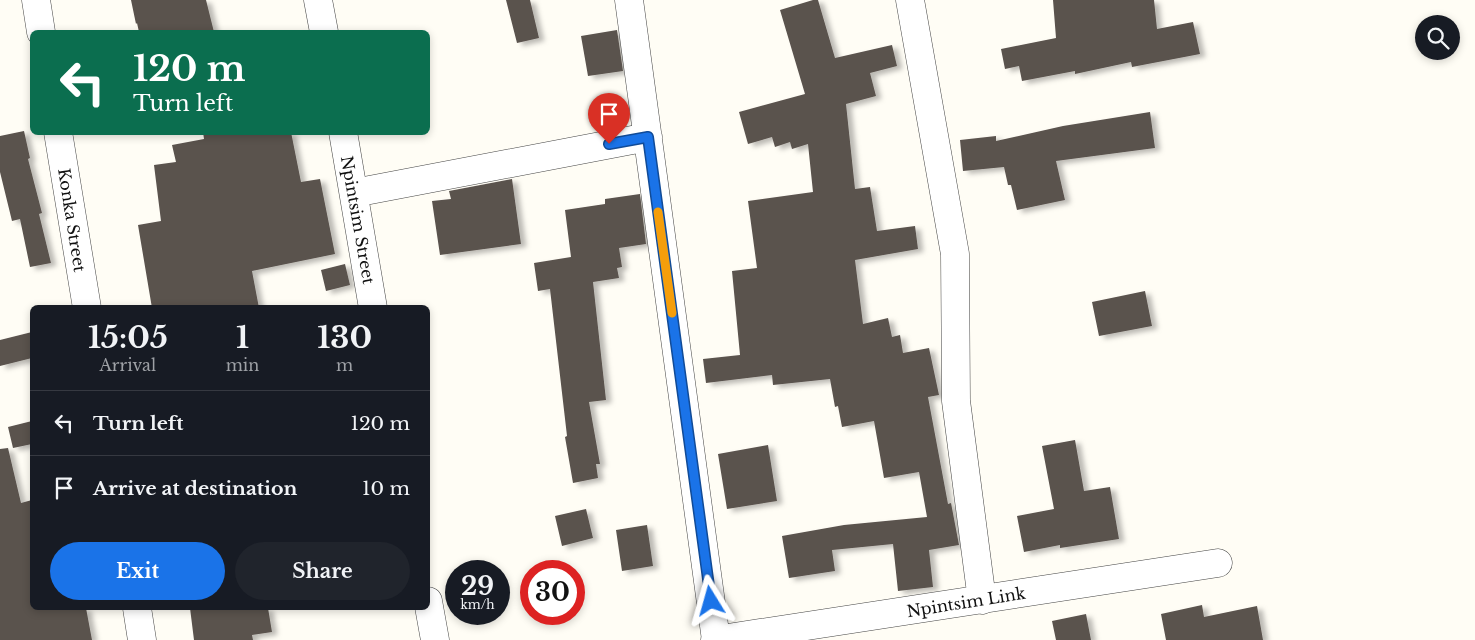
<!DOCTYPE html>
<style>
:root{--surface:#171b24;--page:#20242c;--text:#f1f3f6;--muted:#9ea1a6;--line:#363941;--accent:#1a73e8}
body{margin:0;font-family:"Libre Baskerville",serif;background:var(--page);color:var(--text);height:100vh;display:flex;flex-direction:column;font-size:19px;white-space:nowrap}
*{box-sizing:border-box;margin:0}
p{font-size:16px;color:var(--muted)}
.icon{flex:none;width:28px;height:28px;fill:none;stroke:currentColor;stroke-width:2;stroke-linecap:round;stroke-linejoin:round}
.map{position:relative;flex:1;overflow:hidden}
.panel{position:absolute;left:30px;top:305px;width:400px;height:305px;display:flex;flex-direction:column;background:var(--surface);border-radius:8px;box-shadow:0 2px 8px #0003}
.panel>*{flex:none}
.guide{position:absolute;left:30px;top:30px;width:400px;height:105px;border-radius:8px;box-shadow:0 2px 8px #0003;background:#0b6e4f;color:#fff;overflow:hidden}
.buttons{position:absolute;left:1415px;top:15px;display:grid;gap:10px}
.buttons a{display:grid;place-items:center;width:45px;height:45px;border-radius:50%;background:var(--surface);box-shadow:0 2px 8px #0003;font-size:25px}
.speed{position:absolute;left:445px;top:560px;display:flex;gap:10px;font-size:25px;font-weight:700;text-align:center}
.speed>*{display:grid;place-content:center;width:65px;height:65px;border-radius:50%;background:var(--surface);box-shadow:0 2px 8px #0003;line-height:1}
.speed small{font-size:12px;font-weight:400}
.speed .limit{border:8px solid #d22;background:#fff;color:#111}
.pin{position:absolute;display:grid;place-items:center;width:42px;height:42px;color:#fff;margin:-51px -21px;border-radius:50% 50% 50% 0;rotate:-45deg;box-shadow:0 0 5px #0007}
.pin .icon{rotate:45deg}
.me{position:absolute;width:55px;margin:-28px;rotate:352deg;stroke-linejoin:round;filter:drop-shadow(0 0 4px #0008)}
.turn{display:flex;align-items:center;gap:18px;height:105px;padding:0 20px;font-size:22px}
.turn .icon{width:65px;height:65px;stroke-width:2.5}
.turn b{display:block;font-size:35px;line-height:42px}
.eta{display:flex;justify-content:space-evenly;align-items:center;height:85px;text-align:center}
.eta b{font-size:30px;font-weight:800;line-height:35px}
.action{display:flex;gap:10px;margin-top:auto;padding:10px 20px}
.action a{flex:1;height:58px;border-radius:30px;background:var(--accent);color:#fff;font-size:20px;font-weight:800;line-height:58px;text-align:center}
.action a+a{background:var(--page);color:var(--text)}
ul{padding:0;list-style:none}
li{display:flex;align-items:center;gap:15px;height:65px;padding:0 20px;border-top:1px solid var(--line)}
li div{flex:1}
li b{display:block;font-size:19px}
li em{font-style:normal}
.map>svg:first-child{display:block}
</style>
<div class="map">
<svg width="1475" height="640" viewBox="0 0 1475 640">
<defs>
<filter id="shadow"><feDropShadow dx="5.5" dy="3" stdDeviation="2.5" flood-color="#0004"/></filter>
</defs>
<rect width="100%" height="100%" fill="#fffdf5"/>
<!-- building -->
<path fill="#5a524d" filter="url(#shadow)" d="M131 0H206L214 32H139L137 23 136 24Z
M506 0H530L539 38 517 43Z
M813 0H818L835 58 892 45 897 66 870 73 876 96 846 104 855 189 870 187 877 231 915 226 918 249 855 260 863 324 888 318 892 337 900 335 903 353 929 348 939 395 928 397 948 504 951 503 959 545 929 550 933 587 898 591 893 544 832 550 835 571 789 578 782 536 844 525 927 517 919 472 884 478 874 421 842 427 838 406 835 407 830 379 773 385 772 375 706 383 703 359 740 355 732 271 757 268 748 201 813 192 808 144 792 149 790 142 775 147 772 137 748 144 739 112 805 94 780 10Z
M1053 0H1154L1157 29 1193 22 1200 54 1132 67 1131 62 1075 74V71L1022 81 1019 66 1005 69 1001 49 1056 38Z
M617 30 623 71 588 76 581 36Z
M1150 112 1155 148 1056 161 1065 200 1017 210 1011 185H1008L1004 167 963 171 960 140 996 136V141L1063 126Z
M24 131 30 158 28 159 42 213 39 214 51 263 30 267 20 219 12 221 0 172V136Z
M203 132H291L301 182 320 179 335 254 252 271 259 308H152L138 225 161 221 154 165 176 162 172 145 204 139Z
M512 179 521 244 440 255 432 201 451 199 449 191Z
M640 194 646 244 619 248 622 267 617 268 619 278 593 282 606 400 589 402 600 464H596L598 478 573 483 565 437 567 436 550 289 538 291 534 263 571 257 565 210 605 204V199Z
M345 264 350 285 326 291 321 270Z
M1145 291 1152 326 1099 336 1092 302Z
M32 332V358L0 366V340Z
M32 421V444L13 448 8 427Z
M1075 440 1084 491 1110 487 1119 539 1060 548V545L1024 552 1017 516 1054 509 1042 446Z
M768 445 777 501 727 509 718 454Z
M8 448 21 503 32 500V608H86L92 640H0V449Z
M586 509 593 538 562 546 555 516Z
M647 525 653 566 622 571 616 530Z
M1202 605 1204 617 1257 606 1263 640H1166L1161 614Z
M190 608H268L272 632 252 635 253 640H194Z
M1086 614 1091 640H1056L1052 621Z"/>
<g fill="none" stroke-linecap="round" stroke-linejoin="round">
<!-- minor casing -->
<g stroke="#444" stroke-width="29">
<path id="minor" d="M36 0 41 32
M318 0 324 32
M629 0 716 640
M910 0 955 254 956 401 982 600
M58 132 87 308
M343 132 373 308
M354 193 648 137
M428 601 435 640
M137 608 142 640
M715 640 1218 563"/>
</g>
<!-- minor -->
<use href="#minor" stroke="#fff" stroke-width="28"/>
</g>
<g fill="none" stroke-linecap="round" stroke-linejoin="round">
<!-- route casing -->
<g stroke="#114b97" stroke-width="12">
<path id="route" d="M609 144 648 137 711 601"/>
</g>
<!-- route -->
<use href="#route" stroke="#1a73e8" stroke-width="9"/>
<!-- slow -->
<path stroke="#f59e0b" stroke-width="9" d="M658 212 672 313"/>
</g>
<g text-anchor="middle" dominant-baseline="central" stroke-width="5" stroke-linejoin="round" paint-order="stroke">
<!-- street labels -->
<g font-size="16" fill="#111" stroke="#fff">
<text transform="translate(72 220) rotate(81)">Konka Street</text>
<text transform="translate(358 220) rotate(80)">Npintsim Street</text>
<text transform="translate(966 602) rotate(-9)">Npintsim Link</text>
</g>
</g>
</svg>
<div class="buttons">
<a><svg class="icon" aria-label="search" viewBox="0 0 24 24"><circle cx="10" cy="10" r="6"/><path d="M15 15l6 6"/></svg></a>
</div>
<div class="speed"><div>29<small>km/h</small></div><div class="limit">30</div></div>
<div class="pin" style="left:609px;top:144px;background:#d93025"><svg class="icon" aria-label="arrive" viewBox="0 0 24 24"><path d="M6 21V4h12l-3 4 3 4H6"/></svg></div>
<svg class="me" style="left:711px;top:601px" viewBox="-20 -20 40 40"><path d="M0-17L14 15 0 8-14 15z" fill="#1a73e8" stroke="#fff" stroke-width="4"/></svg>
<div class="guide">
<div class="turn"><svg class="icon" aria-label="left" viewBox="0 0 24 24"><path d="M17 20v-9H6M10 6l-5 5 5 5"/></svg><div><b>120 m</b>Turn left</div></div>
</div>
<section class="panel">
<div class="eta">
<div><b>15:05</b><p>Arrival</p></div>
<div><b>1</b><p>min</p></div>
<div><b>130</b><p>m</p></div>
</div>
<ul>
<li><svg class="icon" aria-label="left" viewBox="0 0 24 24"><path d="M17 20v-9H6M10 6l-5 5 5 5"/></svg><div><b>Turn left</b></div><em>120 m</em></li>
<li><svg class="icon" aria-label="arrive" viewBox="0 0 24 24"><path d="M6 21V4h12l-3 4 3 4H6"/></svg><div><b>Arrive at destination</b></div><em>10 m</em></li>
</ul>
<div class="action"><a>Exit</a><a>Share</a></div>
</section>
</div>
